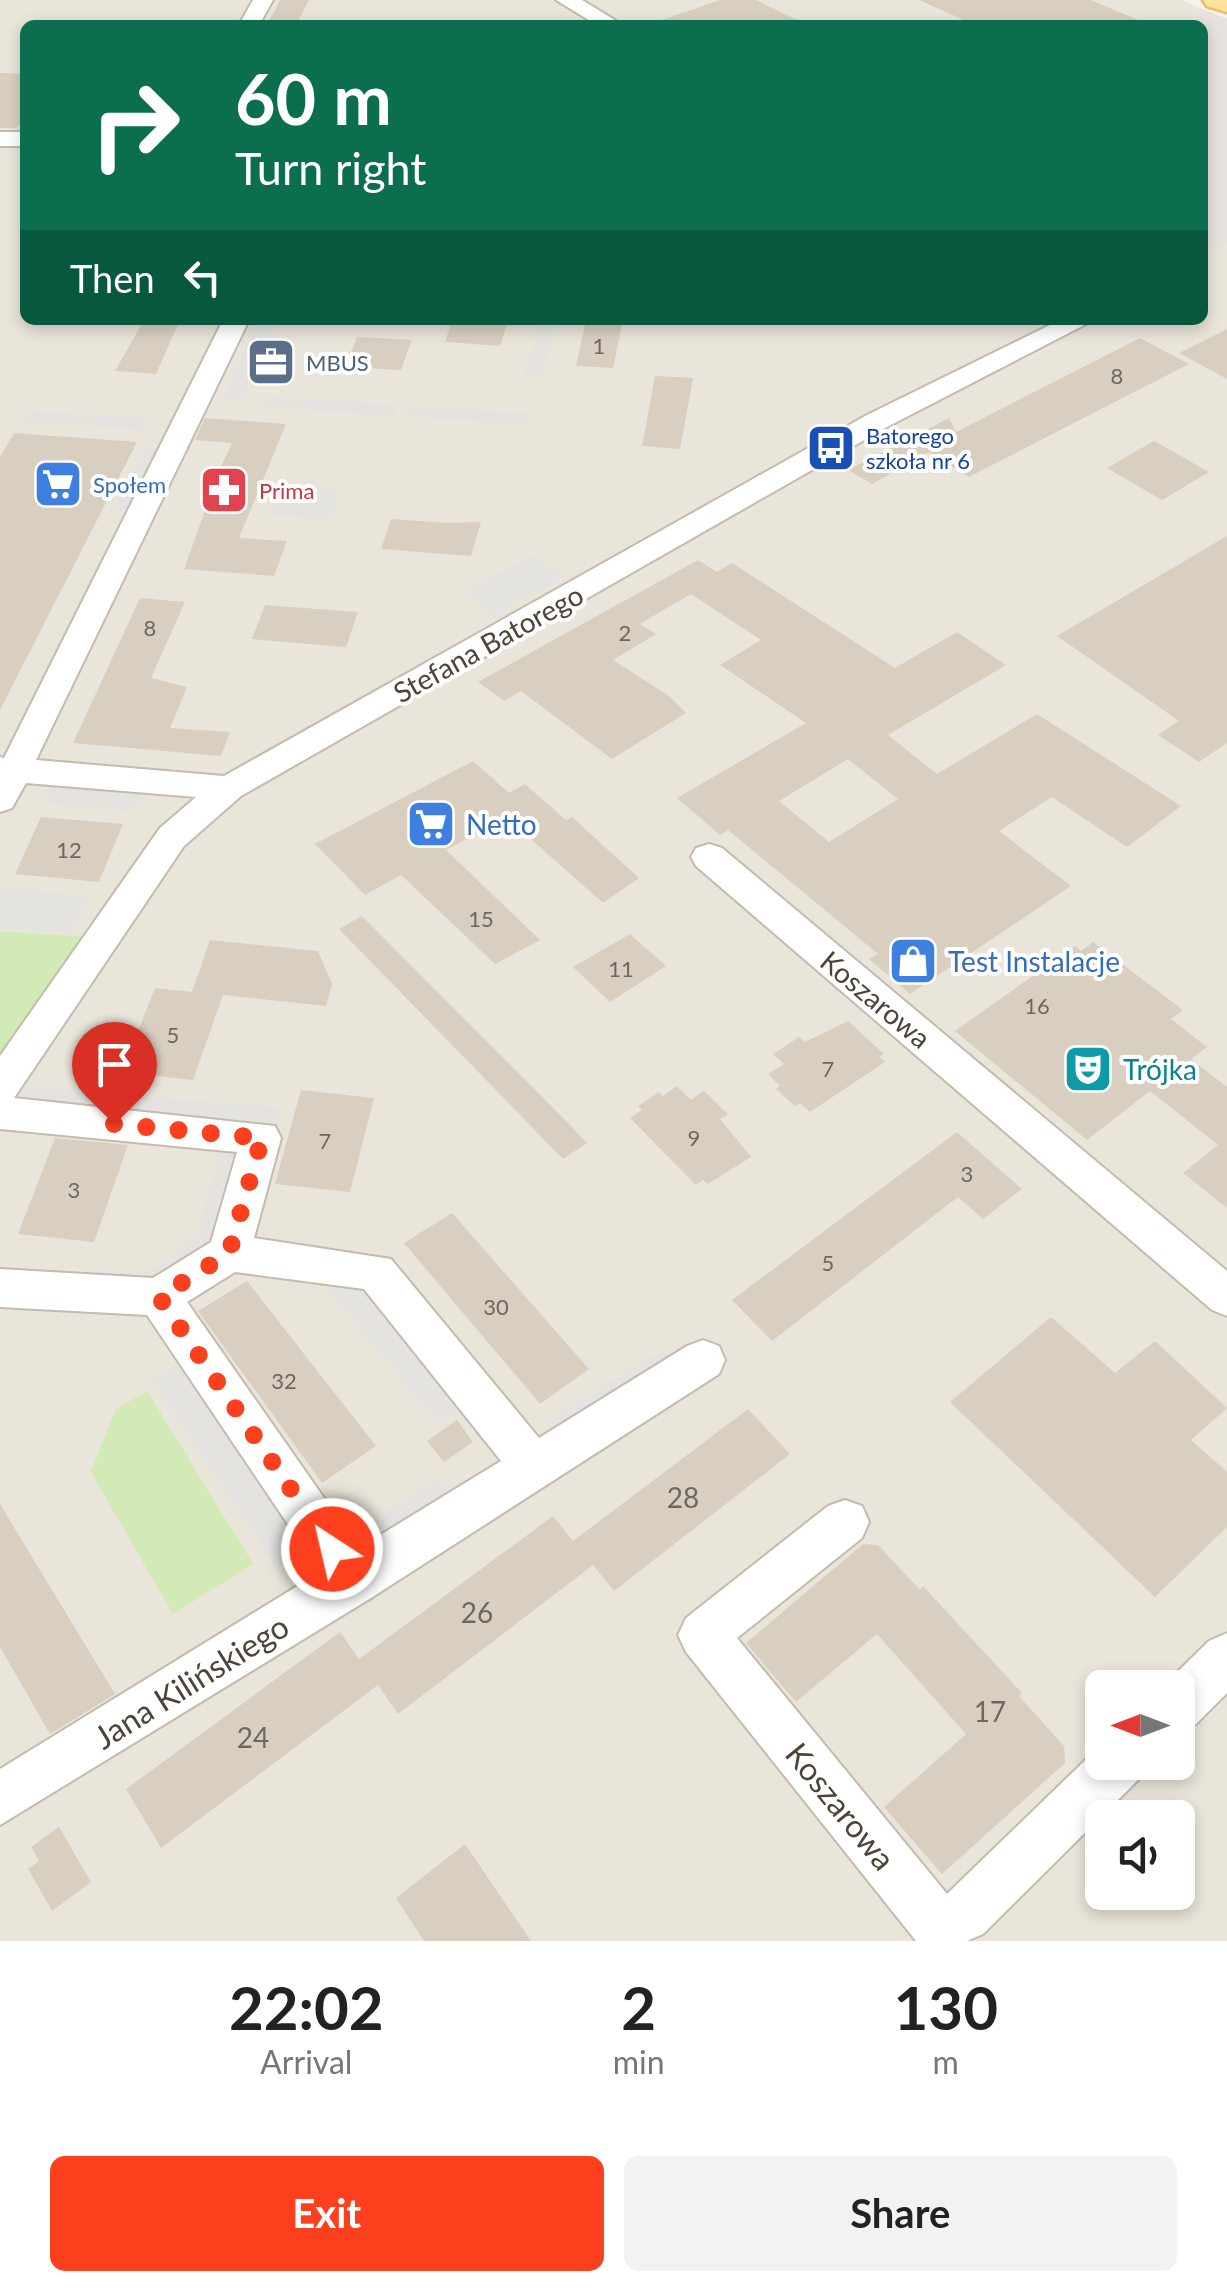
<!DOCTYPE html>
<meta charset="utf-8">
<style>
:root{--surface:#fff;--page:#f2f2f2;--text:#222;--muted:#767676;--accent:#fc3f1d}
body{margin:0;font-family:Lato,sans-serif;background:var(--page);color:var(--text);height:100vh;display:flex;flex-direction:column;font-size:38px;white-space:nowrap}
*{box-sizing:border-box;margin:0}
p{font-size:32px;color:var(--muted)}
.icon{flex:none;width:55px;height:55px;fill:none;stroke:currentColor;stroke-width:2;stroke-linecap:round;stroke-linejoin:round}
.map{position:relative;height:1941px;overflow:hidden}
.sheet{display:flex;flex-direction:column;background:var(--surface);flex:1}
.sheet>*{flex:none}
.top-card{position:absolute;left:20px;top:20px;width:1188px;height:305px;border-radius:15px;box-shadow:0 5px 15px #0003;background:#0b6e4f;color:#fff;overflow:hidden}
.needle{width:65px;rotate:270deg}
.tools{position:absolute;left:1085px;top:1670px;display:grid;gap:20px}
.tools a{display:grid;place-items:center;width:110px;height:110px;border-radius:15px;background:var(--surface);box-shadow:0 5px 15px #0003;font-size:50px}
.pin{position:absolute;display:grid;place-items:center;width:85px;height:85px;color:#fff;margin:-102px -42px;border-radius:50% 50% 50% 0;rotate:-45deg;box-shadow:0 0 10px #0007}
.pin .icon{rotate:45deg}
.me{position:absolute;width:110px;margin:-55px;rotate:325deg;stroke-linejoin:round;filter:drop-shadow(0 0 8px #0008)}
.turn{display:flex;align-items:center;gap:35px;height:210px;padding:0 50px;font-size:45px}
.turn .icon{width:130px;height:130px;stroke-width:2.5}
.turn b{display:block;font-size:70px;line-height:85px}
.then{display:flex;align-items:center;height:95px;padding:0 50px;background:#0003;gap:20px;font-size:38px}
.eta{display:flex;justify-content:space-evenly;align-items:center;height:170px;text-align:center}
.eta b{font-size:60px;font-weight:700;line-height:70px}
.action{display:flex;gap:20px;margin-top:auto;padding:20px 50px}
.action a{flex:1;height:115px;border-radius:15px;background:var(--accent);color:#fff;font-size:40px;font-weight:700;line-height:115px;text-align:center}
.action a+a{background:var(--page);color:var(--text)}
.map>svg:first-child{display:block}
</style>
<div class="map">
<svg width="1227" height="1941" viewBox="0 0 1227 1941">
<rect width="100%" height="100%" fill="#f6f3ec"/>
<!-- residential -->
<path fill="#eae5da" fill-rule="evenodd" d="M0 0H1181L1227 19V1941H0ZM25 25H1202V320H25ZM1102 1688H1178V1762H1102ZM1102 1818H1178V1892H1102Z"/>
<!-- industrial -->
<path fill="#e6e2dd" d="M1211 12 1227 19V242L1203 253 1202 25H1180Z"/>
<!-- green -->
<path fill="#d2eab5" d="M0 931 87 937 0 1063Z
M147 1391 253 1564 173 1614 91 1472 115 1410Z"/>
<!-- parking -->
<path fill="#e5e3e0" d="M540 320H557L542 378 524 376Z
M258 322 276 324 240 401 222 399Z
M268 397 398 405 394 416 263 407Z
M409 406 528 413 525 424 405 417Z
M28 410 148 419 143 430 22 421Z
M145 448 164 449 133 512 113 510Z
M278 485 340 489 330 519 267 515Z
M533 554 565 576 495 616 463 593Z
M47 785 150 794 126 811 47 804Z
M5 887H6L92 897 69 933 0 929V898Z
M25 1086 282 1108 277 1128 17 1105Z
M221 1147 243 1149 218 1244 156 1289 96 1288 100 1270H150L196 1236Z
M355 1269 467 1403 438 1424 326 1288Z
M663 1349 678 1369 560 1442 546 1421Z
M178 1363 305 1547 276 1566 152 1380Z
M437 1477 457 1503 361 1570 343 1543Z"/>
<!-- building -->
<path fill="#d8cfc1" fill-rule="evenodd" d="M280 0H309L296 25H267Z
M720 0H756L808 25H660L659 21Z
M919 0H1091L1150 25H975Z
M0 73 25 74V121L16 128H0Z
M144 320H180L156 374 115 371Z
M452 320H508L500 346 445 342Z
M586 320H623L613 368 576 366Z
M1227 329V379L1179 353Z
M357 337 412 340 401 370 345 367Z
M1140 338 1189 364 969 477 929 452 872 484 848 470 949 418 956 432Z
M655 376 693 378 680 449 642 446Z
M205 418 286 424 239 538 287 541 274 576 184 569 207 505H203L232 443 195 440Z
M14 433 137 442 0 710V457Z
M1154 441 1209 472 1162 500 1107 468Z
M391 519 447 523 481 522 471 556 381 549Z
M1227 536V743L1199 762 1158 735 1179 721 1057 636Z
M698 560 717 572 732 563 895 668 957 632 1006 665 888 735 937 774 1037 714 1181 806 1127 847 1052 797 999 831 1071 886 910 994 869 959 878 954 728 830 720 835 677 798 806 723 720 665 761 640 691 594 640 624 656 634 613 660 669 696 686 713 612 759 521 691 504 701 478 682ZM848 759 898 799 829 842 779 801Z
M140 598 185 602 151 678 187 687 170 728 230 732 221 756 73 743Z
M265 605 358 612 346 647 252 639Z
M473 761 509 793 525 784 566 820 572 817 639 878 603 903 506 817 446 850 540 940 495 964 401 875 365 895 315 844Z
M41 817 123 824 99 882 15 874Z
M362 916 567 1122 587 1143 563 1159 339 929Z
M630 934 666 966 610 1002 573 967Z
M210 940 318 951 332 984 326 1006 223 995 193 1080 122 1072 155 988 192 992Z
M1093 942 1183 1010 1171 1019 1207 1047 1191 1059 1227 1087V1208L1183 1173 1218 1145 1150 1091 1087 1140 955 1031 1075 946 1081 951Z
M848 1021 884 1054 879 1057 885 1062 810 1112 800 1103 795 1106 776 1089 780 1086 768 1074 784 1064 773 1054 799 1037 805 1042Z
M677 1086 691 1100 704 1091 728 1114 720 1119 751 1157 708 1184 703 1180 696 1185 630 1118 642 1110 638 1106 659 1092 663 1096Z
M301 1090 374 1098 350 1192 275 1184Z
M957 1132 1022 1189 983 1219 958 1197 772 1341 732 1300Z
M55 1138 128 1145 94 1242 18 1234Z
M452 1213 589 1369 540 1404 404 1243Z
M247 1281 376 1446 322 1483 198 1311Z
M1051 1317 1115 1373 1155 1341 1227 1408 1191 1440 1227 1472V1527L1155 1597 950 1402Z
M748 1409 790 1454 614 1591 593 1565 398 1714 378 1685 161 1848 126 1789 340 1632 359 1659 553 1516 573 1541Z
M457 1420 473 1442 444 1462 427 1441Z
M0 1504 115 1694 50 1734 0 1647Z
M863 1544 878 1545 920 1590 923 1586 1022 1693 1019 1696 1064 1746 1065 1763 942 1874 884 1807 966 1734 877 1634 796 1702 746 1643Z
M59 1827 91 1882 52 1911 28 1869 39 1861 31 1847Z
M465 1844 531 1941H424L396 1898Z"/>
<g fill="none" stroke-linecap="round" stroke-linejoin="round">
<!-- minor casing -->
<g stroke="#c2bbae" stroke-width="4">
<path id="minor" d="M253 0H273L259 25H239Z
M556 0H582L623 25H597Z
M0 132H25V146H0Z
M223 320H249L36 760 224 776 867 415 1060 320H1094L887 427 241 796 184 846 14 1098 275 1126 281 1138 254 1238 391 1259 539 1438 687 1346 703 1340 719 1346 725 1360 719 1374 371 1598 0 1825V1769L320 1572 147 1315 0 1307V1269L153 1278 211 1242 237 1152 0 1129V1056L160 828 196 797 26 783 12 808 0 812V757L4 758ZM235 1272 364 1289 501 1461 359 1548 187 1302Z
M709 844 722 848 1227 1271V1316L1212 1310 696 866 691 857 696 848Z
M845 1500 862 1506 869 1522 862 1538 737 1638 947 1894 1102 1744V1762H1145L1138 1780 983 1934 967 1941H916L686 1652 678 1635 686 1618 828 1506Z
M1227 1633V1693L1196 1724 1178 1731V1688H1161L1209 1641Z"/>
</g>
<!-- primary casing -->
<g stroke="#e6c16a" stroke-width="5">
<path id="primary" d="M1203 0H1227V12L1207 6Z"/>
</g>
<!-- minor -->
<use href="#minor" fill="#fff" fill-rule="evenodd"/>
<!-- primary -->
<use href="#primary" fill="#ffe39c" fill-rule="evenodd"/>
</g>
<g fill="none" stroke-linecap="round" stroke-linejoin="round">
<!-- route -->
<path stroke="#fc3f1d" stroke-width="18" stroke-dasharray="0 32.4" d="M114 1124 262 1138 229 1253 159 1297 332 1549"/>
</g>
<!-- icons -->
<defs>
<g id="office-square" transform="scale(2.5)"><rect x="-9" y="-9" width="18" height="18" rx="4" fill="#5c6f8a" stroke="#fff"/><path d="M-6-3h4V-5.5h4V-3h4V5H-6ZM-1-4.5V-3h2v-1.5ZM-6 0V1H6V0Z" fill="#fff"/></g>
<g id="bus-square" transform="scale(2.5)"><rect x="-9" y="-9" width="18" height="18" rx="4" fill="#1a4fb4" stroke="#fff"/><path d="M-5-6H5V4H4V6H2V4H-2V6H-4V4H-5ZM-3.5-4V0h7V-4ZM-3.5 1.2v1.5H-2V1.2ZM2 1.2v1.5H3.5V1.2Z" fill="#fff"/></g>
<g id="supermarket-square" transform="scale(2.5)"><rect x="-9" y="-9" width="18" height="18" rx="4" fill="#3f7fe0" stroke="#fff"/><path d="M-6-5.5h2.5l.6 2H6L4.5 2H-2.5L-4.4-4H-6ZM-1.5 3.2a1.3 1.3 0 1 0 .1 0ZM3 3.2a1.3 1.3 0 1 0 .1 0Z" fill="#fff"/></g>
<g id="pharmacy-square" transform="scale(2.5)"><rect x="-9" y="-9" width="18" height="18" rx="4" fill="#e0444e" stroke="#fff"/><path d="M-2-6h4v4h4v4h-4v4h-4v-4h-4v-4h4Z" fill="#fff"/></g>
<g id="shop-square" transform="scale(2.5)"><rect x="-9" y="-9" width="18" height="18" rx="4" fill="#3f7fe0" stroke="#fff"/><path d="M-5-2.5h2.3a2.7 3.5 0 0 1 5.4 0H5L5.5 6h-11ZM-1.5-2.5h3a1.5 2.3 0 0 0-3 0Z" fill="#fff"/></g>
<g id="theatre-square" transform="scale(2.5)"><rect x="-9" y="-9" width="18" height="18" rx="4" fill="#0f9aa8" stroke="#fff"/><path d="M-5-5.5Q0-4 5-5.5V0Q5 5 0 6Q-5 5-5 0ZM-3.3-2.5H-1v1.5H-3.3ZM1-2.5H3.3v1.5H1ZM-2.8 1Q0 5.5 2.8 1Z" fill="#fff"/></g>
</defs>
<g fill-rule="evenodd">
<use href="#office-square" x="271" y="362"/>
<use href="#bus-square" x="831" y="448"/>
<use href="#supermarket-square" x="58" y="484"/>
<use href="#pharmacy-square" x="224" y="490"/>
<use href="#supermarket-square" x="431" y="824"/>
<use href="#shop-square" x="913" y="961"/>
<use href="#theatre-square" x="1088" y="1069"/>
</g>
<g text-anchor="middle" dominant-baseline="central" stroke-width="8" stroke-linejoin="round" paint-order="stroke">
<!-- number labels -->
<g font-size="22" fill="#6e675b">
<text x="599" y="345">1</text>
<text x="1117" y="375">8</text>
<text x="150" y="627">8</text>
<text x="625" y="632">2</text>
<text x="69" y="849">12</text>
<text x="481" y="918">15</text>
<text x="621" y="968">11</text>
<text x="1037" y="1005">16</text>
<text x="173" y="1034">5</text>
<text x="828" y="1068">7</text>
<text x="694" y="1137">9</text>
<text x="325" y="1140">7</text>
<text x="967" y="1173">3</text>
<text x="74" y="1189">3</text>
<text x="828" y="1262">5</text>
<text x="496" y="1306">30</text>
<text x="284" y="1380">32</text>
</g>
<!-- far-service labels -->
<g font-size="22" fill="#4e5e75" stroke="#fff" text-anchor="start">
<text x="306" y="362">MBUS</text>
</g>
<!-- far-transit labels -->
<g font-size="22" fill="#164399" stroke="#fff" text-anchor="start">
<text x="866" y="435">Batorego<tspan x="866" dy="25">szkoła nr 6</tspan></text>
</g>
<!-- far-shop labels -->
<g font-size="22" fill="#366cbe" stroke="#fff" text-anchor="start">
<text x="93" y="484">Społem</text>
</g>
<!-- far-health labels -->
<g font-size="22" fill="#be3a42" stroke="#fff" text-anchor="start">
<text x="259" y="490">Prima</text>
</g>
<!-- street labels -->
<g font-size="28" fill="#4b4439" stroke="#fff">
<text transform="translate(488 643) rotate(-29)">Stefana Batorego</text>
<text transform="translate(876 999) rotate(40)">Koszarowa</text>
</g>
<!-- shop labels -->
<g font-size="28" fill="#366cbe" stroke="#fff" text-anchor="start">
<text x="466" y="824">Netto</text>
<text x="948" y="961">Test Instalacje</text>
</g>
<!-- culture labels -->
<g font-size="28" fill="#0d838f" stroke="#fff" text-anchor="start">
<text x="1123" y="1069">Trójka</text>
</g>
<!-- near-number labels -->
<g font-size="28" fill="#6e675b">
<text x="683" y="1497">28</text>
<text x="477" y="1612">26</text>
<text x="990" y="1711">17</text>
<text x="253" y="1737">24</text>
</g>
<!-- near-street labels -->
<g font-size="32" fill="#4b4439" stroke="#fff">
<text transform="translate(191 1681) rotate(-32)">Jana Kilińskiego</text>
<text transform="translate(841 1806) rotate(51)">Koszarowa</text>
</g>
</g>
</svg>
<div class="tools">
<a><svg class="needle" viewBox="-14 -14 28 28"><path d="M0-13l5 13h-10z" fill="#e53935"/><path d="M0 13l5-13h-10z" fill="#767676"/></svg></a>
<a><svg class="icon" aria-label="sound" viewBox="0 0 24 24"><path d="M4 9h4l5-4v14l-5-4H4zM17 9q2 3 0 6"/></svg></a>
</div>
<div class="pin" style="left:114px;top:1124px;background:#d93025"><svg class="icon" aria-label="arrive" viewBox="0 0 24 24"><path d="M6 21V4h12l-3 4 3 4H6"/></svg></div>
<svg class="me" style="left:332px;top:1549px" viewBox="-20 -20 40 40"><circle r="17" fill="#fc3f1d" stroke="#fff" stroke-width="3"/><path d="M0-11L8 9 0 5-8 9z" fill="#fff"/></svg>
<div class="top-card">
<div class="turn"><svg class="icon" aria-label="right" viewBox="0 0 24 24"><path d="M7 20v-9h11M14 6l5 5-5 5"/></svg><div><b>60 m</b>Turn right</div></div>
<div class="then">Then<svg class="icon" aria-label="left" viewBox="0 0 24 24"><path d="M17 20v-9H6M10 6l-5 5 5 5"/></svg></div>
</div>
</div>
<section class="sheet">
<div class="eta">
<div><b>22:02</b><p>Arrival</p></div>
<div><b>2</b><p>min</p></div>
<div><b>130</b><p>m</p></div>
</div>
<div class="action"><a>Exit</a><a>Share</a></div>
</section>
